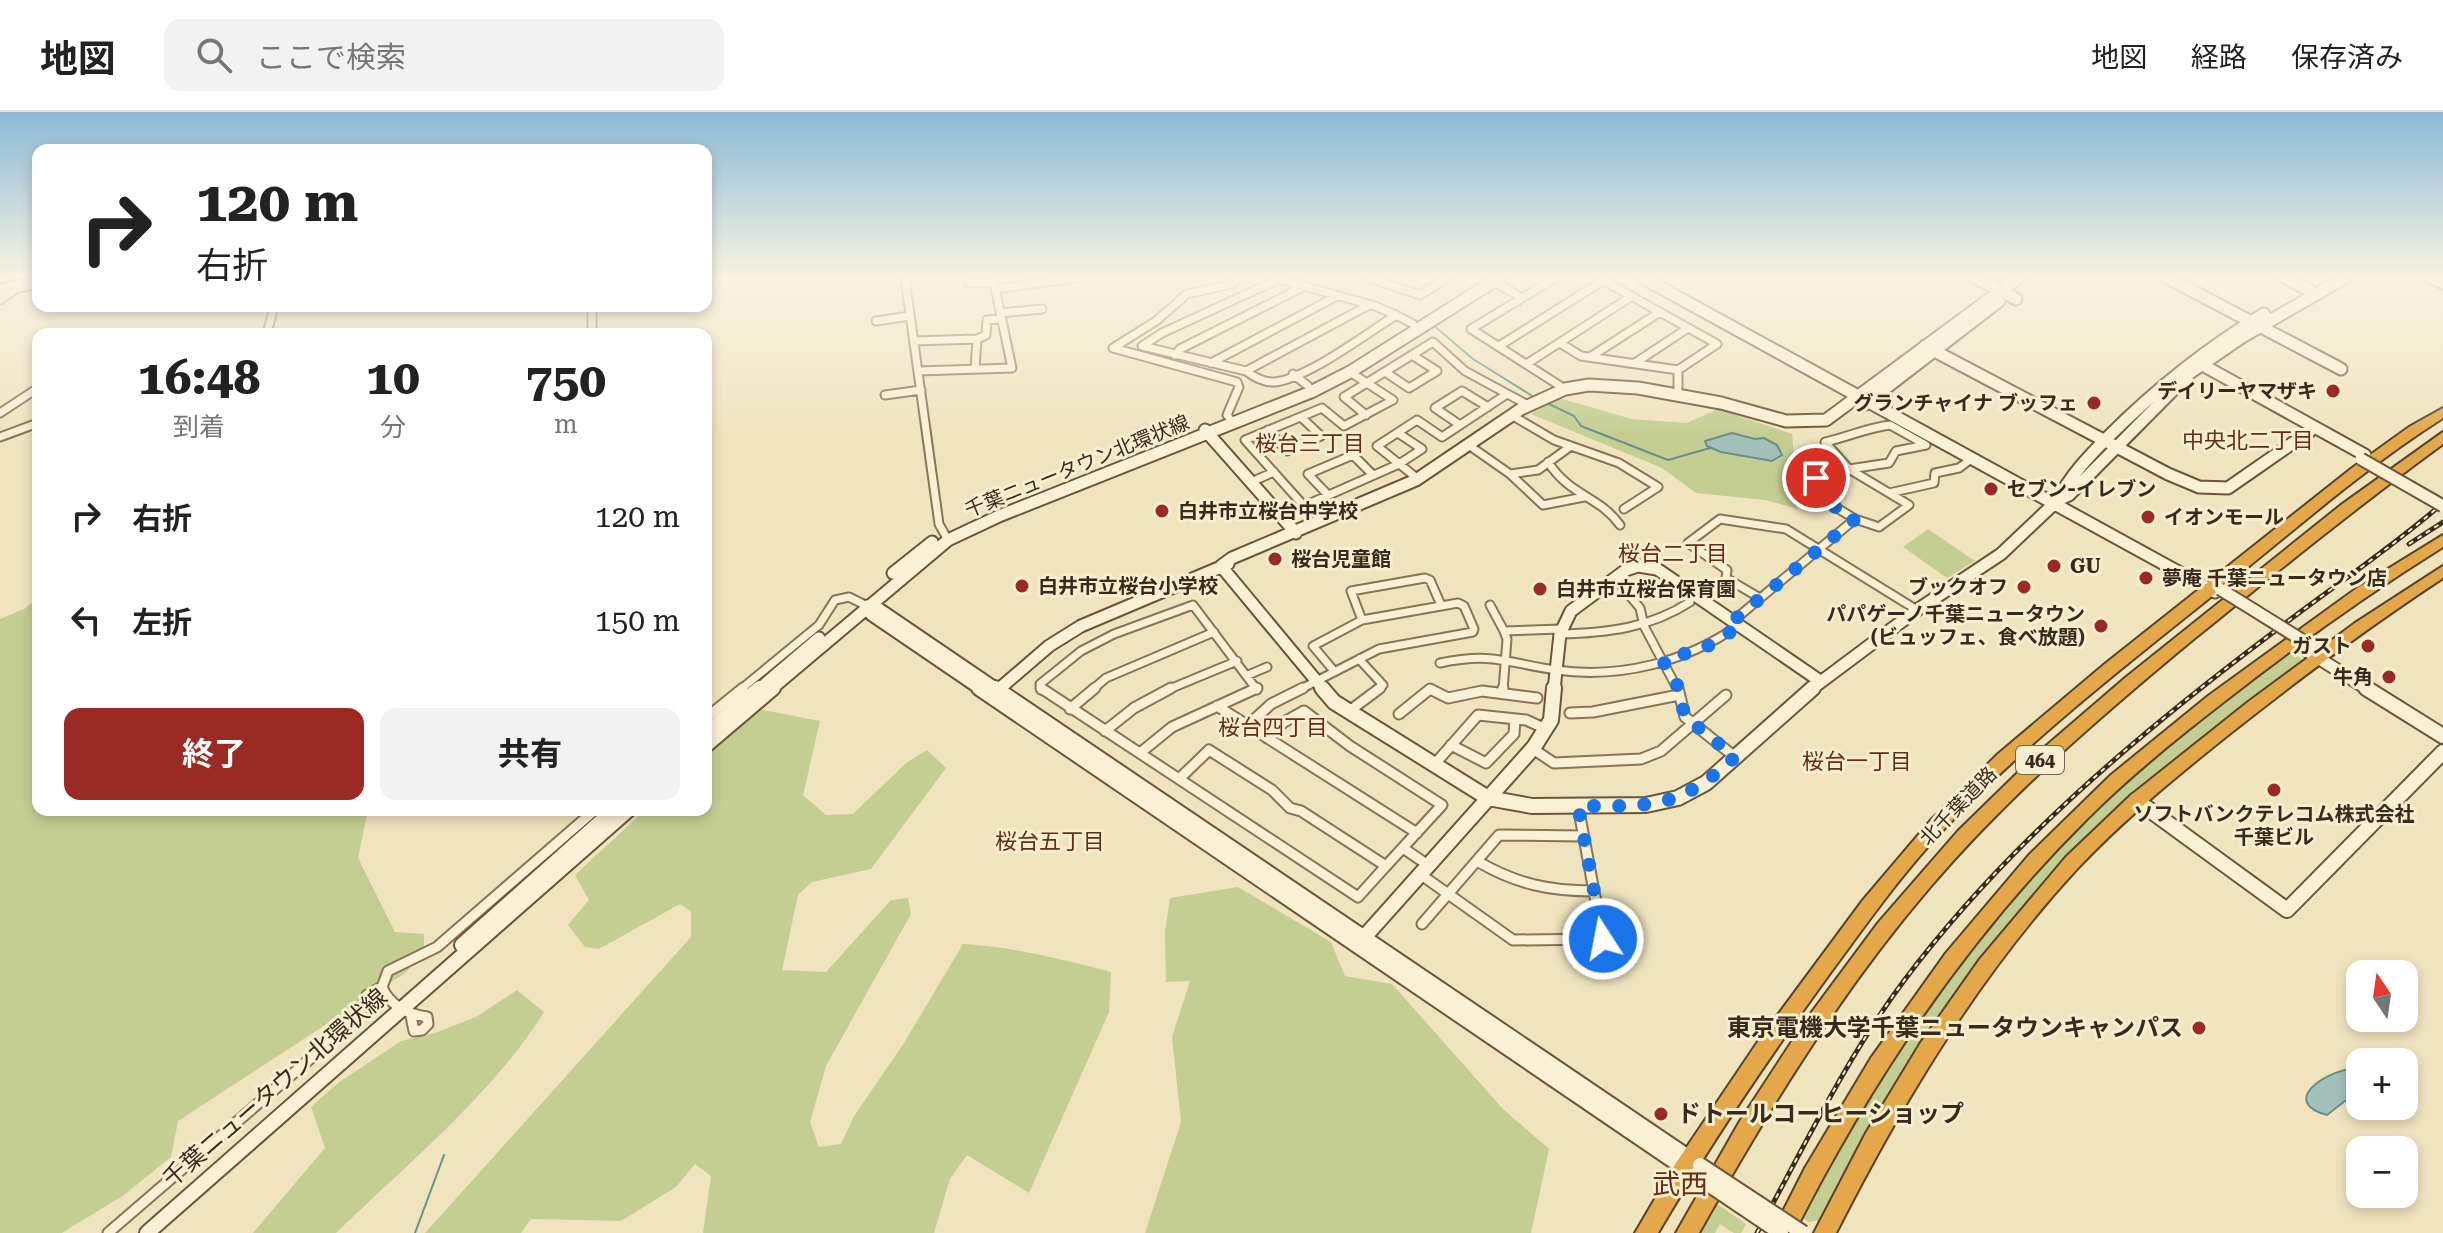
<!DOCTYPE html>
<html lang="ja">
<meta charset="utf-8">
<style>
:root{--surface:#fff;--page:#f2f2f2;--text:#222;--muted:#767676;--line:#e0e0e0;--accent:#9b2924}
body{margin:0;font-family:"Roboto Serif","Noto Sans JP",serif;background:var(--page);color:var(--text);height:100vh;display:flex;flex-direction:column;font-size:30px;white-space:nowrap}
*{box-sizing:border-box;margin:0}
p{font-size:26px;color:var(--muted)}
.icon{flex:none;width:44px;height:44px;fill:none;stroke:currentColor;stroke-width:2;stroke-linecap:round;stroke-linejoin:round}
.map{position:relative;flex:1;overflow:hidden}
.side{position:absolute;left:32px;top:216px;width:680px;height:488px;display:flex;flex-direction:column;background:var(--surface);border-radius:16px;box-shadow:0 4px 12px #0003}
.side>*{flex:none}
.hud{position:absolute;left:32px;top:32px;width:680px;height:168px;border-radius:16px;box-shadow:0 4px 12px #0003;background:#fff;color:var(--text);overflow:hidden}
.needle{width:52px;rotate:347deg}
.controls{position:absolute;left:2346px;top:848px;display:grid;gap:16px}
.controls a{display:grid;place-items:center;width:72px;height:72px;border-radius:16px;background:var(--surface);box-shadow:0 4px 12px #0003;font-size:40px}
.pin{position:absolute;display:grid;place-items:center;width:68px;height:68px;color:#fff;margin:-34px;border:4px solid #fff;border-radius:50%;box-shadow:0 2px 8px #0007}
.me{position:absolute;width:88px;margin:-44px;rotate:349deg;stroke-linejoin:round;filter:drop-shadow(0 0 6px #0008)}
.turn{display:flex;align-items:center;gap:28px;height:168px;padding:0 32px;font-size:36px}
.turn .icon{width:104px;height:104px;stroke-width:2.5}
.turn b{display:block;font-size:56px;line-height:68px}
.eta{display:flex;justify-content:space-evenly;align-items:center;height:136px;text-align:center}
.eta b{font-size:48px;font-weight:700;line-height:56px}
.button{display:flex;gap:16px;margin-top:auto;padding:16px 32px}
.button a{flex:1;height:92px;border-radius:16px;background:var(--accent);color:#fff;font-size:32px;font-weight:700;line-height:92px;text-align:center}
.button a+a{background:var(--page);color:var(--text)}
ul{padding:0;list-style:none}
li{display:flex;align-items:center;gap:24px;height:104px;padding:0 32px}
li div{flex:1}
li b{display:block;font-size:30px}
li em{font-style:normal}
header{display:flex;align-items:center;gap:48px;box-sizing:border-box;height:112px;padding:0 40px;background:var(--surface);border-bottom:2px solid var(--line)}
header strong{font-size:38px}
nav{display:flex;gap:44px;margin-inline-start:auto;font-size:28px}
.search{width:560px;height:72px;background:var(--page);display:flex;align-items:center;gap:20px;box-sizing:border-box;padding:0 28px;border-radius:16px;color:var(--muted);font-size:30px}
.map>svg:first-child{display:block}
</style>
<header>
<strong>地図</strong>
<div class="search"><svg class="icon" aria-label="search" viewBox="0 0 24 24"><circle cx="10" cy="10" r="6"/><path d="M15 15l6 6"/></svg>ここで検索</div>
<nav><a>地図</a><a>経路</a><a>保存済み</a></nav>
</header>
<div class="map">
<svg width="2443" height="1121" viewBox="0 0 2443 1121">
<rect width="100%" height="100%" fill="#f0e4bf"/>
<!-- green -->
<path fill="#c4ce93" d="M1559 286 1632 307 1687 311 1718 297 1792 322 1796 368 1806 369 1809 393 1798 392V397L1765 388 1696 381 1662 356 1531 302Z
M1928 417 1975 449 1947 466 1903 435Z
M38 484V698H368L358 746 395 820 424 822V840L405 861 178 1009 171 1045 124 1083 62 1121H0V507L26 496Z
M2292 537 2302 548 2170 650 2101 712 1952 887 1882 994 1822 1108 1808 1110 1803 1106C1826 1066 1847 1024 1871 985 1934 884 2008 788 2092 704 2153 642 2225 592 2292 537Z
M758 597 820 609 803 683 826 703 853 702 906 651 927 638 946 656 871 757 812 770 798 783 782 858 826 860 891 788 908 786 911 802 826 954 810 1010 819 1035 841 1032 854 1004 904 931 963 832C1014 835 1062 847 1111 860L1109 900 1029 1081 967 1043 950 1067 934 1121H703L711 1064 695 1052 676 1075 621 1109 531 1107 521 1121H425L691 825V799L680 792 599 837 585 835 568 813 589 788 575 763 645 698H706V643Z
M1238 775 1331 830 1345 864 1392 872 1503 997 1549 1037 1531 1121H1145L1181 1010 1172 925 1190 869 1166 870 1165 819 1170 786Z
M517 878 544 900C496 979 403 1056 336 1121H253L325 1036 311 995 338 971 401 929 435 921 476 905Z
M1716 1091 1746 1112 1741 1121H1734L1720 1112 1715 1121H1699Z"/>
<!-- water -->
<path fill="#a3c1ba" stroke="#699088" stroke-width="2" d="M1732 321 1755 327 1764 326 1777 333 1782 343 1772 349 1721 340 1707 334 1705 329Z
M2351 957 2360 960V988L2345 989 2327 1003C2280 990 2324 960 2351 957Z"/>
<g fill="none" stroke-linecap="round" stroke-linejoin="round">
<!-- stream -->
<path stroke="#699088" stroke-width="2" d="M1432 212 1473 247 1534 285
M1547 291 1574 304 1581 314 1668 348 1710 336
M415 1121 444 1043"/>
<!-- street-far1 casing -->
<g stroke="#897457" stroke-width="11">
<path id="street-far1" d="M905 166 939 412 948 428
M968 166 969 171H994
M1369 166 1420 183 1447 166
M1555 166 1471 217 1565 277
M1599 166 1717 232 1678 258V284
M1279 167 1375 194 1396 203C1366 222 1308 266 1275 270 1264 271 1254 265 1246 259L1142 234 1162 221Z
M1493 169 1522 186
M995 177 1076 166
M0 188 17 176
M592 194V222
M1000 201 1042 197
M1396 203 1413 212
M876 209 910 204
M267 222 274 194
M914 229 977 227 986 223 987 208 1002 207
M1560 231 1581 244 1678 258
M1499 234 1604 168
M1175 243 1180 237 1305 174
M1590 245 1660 200
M1211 251 1337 184
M1528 251 1632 184
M1635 251 1688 216
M975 257 977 227
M918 259 1012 256 993 166
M1246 259 1369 193
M1350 260 1393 288 1344 314 1322 296 1245 328 1304 394 1399 352 1422 337 1398 321
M1385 260 1409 276 1437 259 1412 243
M1293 262 1308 274
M885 283 921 278
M0 301 38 276
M1366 303 1344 285 1433 230 1465 259 1528 293
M1513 304 1554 328 1619 351 1658 375 1624 397
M1230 307 1227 303 1239 275 1237 270 1113 236 1156 209 1187 182 1232 172 1240 166
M1460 313 1435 296 1462 279 1488 295
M1890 313 1926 333 1896 339 1889 351 1849 357 1825 330C1848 325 1866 316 1890 313Z
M1268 318 1287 339 1321 324 1301 305
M0 325 38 311
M1470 334 1510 362 1538 358 1571 334
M1548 350C1571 385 1598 383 1620 413
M1849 357 1909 393 1879 415 1855 407
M1510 362 1543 393 1584 385
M1418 367 1377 334 1417 308 1442 325 1507 282
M1251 370 1274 360
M1889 381 1934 371 1935 361 1959 356 1971 347
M1328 383 1308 362 1353 343 1373 363
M1615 466 1640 496 1644 514 1678 578
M1760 486 1726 466 1727 458 1688 431 1720 407 1786 417 1917 498
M1490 493 1504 519
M1362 508 1351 479 1425 466 1430 468 1441 493
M1733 509 1855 407 1819 385 1816 366 1827 358
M1560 522C1607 521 1650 516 1690 490
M1359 547 1383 573 1377 578
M1440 551C1493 540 1507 551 1556 558 1621 567 1686 550 1739 513
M1248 563 1267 555
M740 578 819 513 835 488 849 485 867 494
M1041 578 1040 572 1081 539 1114 522 1193 493 1257 578
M1092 578 1106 566 1214 520
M1167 578 1237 549
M1299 578 1379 537 1473 520 1474 517 1464 494 1458 491 1362 508 1313 534 1334 559
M1503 578 1507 527 1504 519 1561 517"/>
</g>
<!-- street casing -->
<g stroke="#897457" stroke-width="13">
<path id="street" d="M1041 576 1358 785 1386 754 1301 699 1290 696 1272 678 1209 638 1180 666
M1678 576 1685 605 1735 645
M1503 581V576
M1217 594 1417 721
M1070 597 1095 576
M1348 600 1380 576
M1570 601 1593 600 1679 583
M1399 602 1430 577 1448 586 1482 579 1537 586
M706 606 743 576
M1248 613 1271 592 1303 576
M1105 619 1134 596 1171 576
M1267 626 1284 610 1304 599 1350 634 1442 693 1386 754
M1451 633 1486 651 1514 622 1515 607
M1533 637 1554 651 1641 647 1661 639 1726 583
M1140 641 1172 615 1257 576
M1433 654 1478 603 1526 608 1546 617
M1403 736 1428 753
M1477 749C1516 772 1549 779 1594 779
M1420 762 1513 828 1603 827 1578 694
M1422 812 1499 723 1583 724
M411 904 414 919 422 918 428 912 427 905C407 902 390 894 382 875L388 859 437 835 595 698
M108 1121 347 915 362 897 367 883 382 875"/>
</g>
<!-- secondary-far1 casing -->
<g stroke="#6b553a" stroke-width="15">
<path id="secondary-far1" d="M1643 166 2215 480
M1976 166 2016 187
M2168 166 2341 257
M2286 166 2309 178
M2432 166 2443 171
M1925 234 2168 362 2199 375 2228 376 2310 319
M2199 251 2365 343
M1865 292 1999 189
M1205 318 1296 421
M2058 388C2070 364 2089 344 2108 325 2156 277 2206 237 2264 202
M1221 454 1324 578
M1221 454 1232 446 1416 368 1521 297 1565 277 1589 273 1638 276 1721 291 1786 309 1826 308 2018 166
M893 461 932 430
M867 494 872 503 982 578
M867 494 879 497 998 578
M2304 537 2369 578
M999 577 1049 534 1081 514 1228 452
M758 578 819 526
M770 578 948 428 999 404 1311 280 1350 260 1499 166
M1554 578 1560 522 1571 499 1626 458 1638 454 1657 457 1820 569
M1810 578 1917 498 2001 442 2058 388 2069 383 2191 260 2242 225 2344 166"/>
</g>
<!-- secondary casing -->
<g stroke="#6b553a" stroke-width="18">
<path id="secondary" d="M979 576 1687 1058
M995 576 1694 1049
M1322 576 1334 590 1488 686 1532 694 1646 693 1678 686 1706 671 1813 576
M2366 576 2443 624
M706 621 760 576
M706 633 773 576
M2136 688 2287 798 2443 640
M1359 831 1534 635 1551 608 1554 576
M462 833 614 698
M147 1121 628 698"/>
</g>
<!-- primary casing -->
<g stroke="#57422b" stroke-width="15">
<path id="primary" d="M0 178 38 170"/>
</g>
<!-- highway casing -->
<g stroke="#57422b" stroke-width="4">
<path id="highway" d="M2443 296V306C2366 355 2298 415 2227 472 2130 550 2031 626 1944 717 1901 762 1865 814 1828 864 1768 947 1710 1032 1658 1121H1635L1676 1051 1757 931 1863 788 1931 708 1998 642 2106 551 2352 356 2409 315Z
M2443 320V332C2358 394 2277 460 2195 526 2102 603 2010 682 1931 774 1840 880 1767 1000 1699 1121H1676L1740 1009 1806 908 1878 811 1958 719 2039 640 2125 566 2341 393Z
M2443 423V435C2368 482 2295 534 2225 589 2177 626 2130 664 2087 707 1966 827 1871 969 1794 1121H1772L1805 1056 1871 946 1946 841 2029 743 2111 663 2208 584 2357 476Z
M2443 454V466C2370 514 2300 566 2232 620 2178 663 2124 707 2077 757 1978 864 1902 991 1836 1121H1814L1866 1021 1920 932 1980 847 2066 745 2130 684 2248 590 2355 511Z"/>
</g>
<!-- street-far1 -->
<use href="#street-far1" stroke="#faf0d3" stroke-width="7"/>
<!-- street -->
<use href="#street" stroke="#faf0d3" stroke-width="9"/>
<!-- secondary-far1 -->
<use href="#secondary-far1" stroke="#faf0d3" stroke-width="11"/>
<!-- secondary -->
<use href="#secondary" stroke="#faf0d3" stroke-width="14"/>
<!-- primary -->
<use href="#primary" stroke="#f5dc95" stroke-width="11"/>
<!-- highway -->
<use href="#highway" fill="#e4a84b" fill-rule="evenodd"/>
<!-- rail casing -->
<g stroke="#382b1c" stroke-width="5">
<path id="rail" d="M2409 432 2443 410
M1757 1121C1803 1037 1845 948 1903 870 2006 733 2138 622 2275 519 2331 476 2390 437 2443 391"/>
</g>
<!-- rail -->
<use href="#rail" stroke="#f7edcf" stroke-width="2" stroke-dasharray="5" stroke-linecap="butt"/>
<!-- secondary-bridge-far1 casing -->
<g stroke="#6b553a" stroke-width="15" stroke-linecap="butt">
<path id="secondary-bridge-far1" d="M2361 347 2443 394
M2220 477 2310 533"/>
</g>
<!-- secondary-bridge casing -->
<g stroke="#6b553a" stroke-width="18" stroke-linecap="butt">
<path id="secondary-bridge" d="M1700 1053 1803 1121
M1695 1063 1781 1121"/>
</g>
<!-- secondary-bridge-far1 -->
<use href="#secondary-bridge-far1" stroke="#faf0d3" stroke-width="11"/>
<!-- secondary-bridge -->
<use href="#secondary-bridge" stroke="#faf0d3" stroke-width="14"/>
</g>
<!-- sky -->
<linearGradient id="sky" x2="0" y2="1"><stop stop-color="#8cb9d6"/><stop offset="0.51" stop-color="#f8f3e2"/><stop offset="1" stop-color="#f8f3e2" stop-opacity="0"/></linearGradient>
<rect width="2443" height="323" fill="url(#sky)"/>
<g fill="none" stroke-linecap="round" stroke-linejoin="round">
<!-- route -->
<path stroke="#1a73e8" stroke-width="14" stroke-dasharray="0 25.2" d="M1603 827 1578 694C1652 694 1678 698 1735 645L1685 605 1677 573 1663 549 1716 531 1739 513 1733 509 1855 407 1819 385 1816 366"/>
</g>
<!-- markers -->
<g fill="#9b2924" stroke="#f7edcf" stroke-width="3">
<circle cx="2333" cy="279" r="8"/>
<circle cx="2094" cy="291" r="8"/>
<circle cx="1991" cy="377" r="8"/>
<circle cx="1162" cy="399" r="8"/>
<circle cx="2148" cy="405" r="8"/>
<circle cx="1275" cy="447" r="8"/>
<circle cx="2054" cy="454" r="8"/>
<circle cx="2146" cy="466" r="8"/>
<circle cx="1022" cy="474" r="8"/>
<circle cx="2024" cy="475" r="8"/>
<circle cx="1540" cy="477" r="8"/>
<circle cx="2101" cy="514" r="8"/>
<circle cx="2368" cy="534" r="8"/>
<circle cx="2389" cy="565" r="8"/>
<circle cx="2274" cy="678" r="8"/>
<circle cx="2199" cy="916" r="8"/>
<circle cx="1661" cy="1002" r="8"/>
</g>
<g text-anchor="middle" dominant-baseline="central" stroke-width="6" stroke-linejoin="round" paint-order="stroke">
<!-- shield labels -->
<rect fill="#f7edcf" stroke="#716552" stroke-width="2" x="2016" y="634" width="48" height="28" rx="6"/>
<g font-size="18" font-weight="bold" fill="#382b1c">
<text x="2040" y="648">464</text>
</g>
<!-- poi labels -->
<g font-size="20" font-weight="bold" fill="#382b1c" stroke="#f7edcf" text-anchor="start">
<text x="2317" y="279" text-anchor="end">デイリーヤマザキ</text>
<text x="2078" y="291" text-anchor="end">グランチャイナ ブッフェ</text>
<text x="2007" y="377">セブン-イレブン</text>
<text x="1178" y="399">白井市立桜台中学校</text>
<text x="2164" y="405">イオンモール</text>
<text x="1291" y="447">桜台児童館</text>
<text x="2070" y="454">GU</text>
<text x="2162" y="466">夢庵 千葉ニュータウン店</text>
<text x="1038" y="474">白井市立桜台小学校</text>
<text x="2008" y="475" text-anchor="end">ブックオフ</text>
<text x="1556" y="477">白井市立桜台保育園</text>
<text x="2085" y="502" text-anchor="end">パパゲーノ千葉ニュータウン<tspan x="2085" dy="23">(ビュッフェ、食べ放題)</tspan></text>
<text x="2352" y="534" text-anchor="end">ガスト</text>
<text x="2373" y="565" text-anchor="end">牛角</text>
<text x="2274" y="702" text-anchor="middle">ソフトバンクテレコム株式会社<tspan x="2274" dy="23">千葉ビル</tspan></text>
</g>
<!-- street labels -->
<g font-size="20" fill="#382b1c" stroke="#f7edcf">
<text transform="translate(1077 354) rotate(-22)">千葉ニュータウン北環状線</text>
<text transform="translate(1958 694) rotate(-46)">北千葉道路</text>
</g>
<!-- neighbourhood labels -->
<g font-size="22" fill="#672d19" stroke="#f7edcf">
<text x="2248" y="328">中央北二丁目</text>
<text x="1310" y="331">桜台三丁目</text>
<text x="1673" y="441">桜台二丁目</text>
<text x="1273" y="615">桜台四丁目</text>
<text x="1857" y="649">桜台一丁目</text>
<text x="1050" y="729">桜台五丁目</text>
</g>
<!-- near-poi labels -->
<g font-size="24" font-weight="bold" fill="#382b1c" stroke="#f7edcf" text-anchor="end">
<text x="2183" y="916">東京電機大学千葉ニュータウンキャンパス</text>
<text x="1677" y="1002" text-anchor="start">ドトールコーヒーショップ</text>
</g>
<!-- near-street labels -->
<g font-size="24" fill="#382b1c" stroke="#f7edcf">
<text transform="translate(275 976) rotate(-41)">千葉ニュータウン北環状線</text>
</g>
<!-- near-quarter labels -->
<g font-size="28" fill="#672d19" stroke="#f7edcf">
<text x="1680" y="1072">武西</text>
</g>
</g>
</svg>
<div class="controls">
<a><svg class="needle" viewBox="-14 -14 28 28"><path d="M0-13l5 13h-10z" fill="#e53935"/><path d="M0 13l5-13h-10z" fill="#767676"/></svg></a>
<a>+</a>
<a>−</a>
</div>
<div class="pin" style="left:1816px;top:366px;background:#d93025"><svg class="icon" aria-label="arrive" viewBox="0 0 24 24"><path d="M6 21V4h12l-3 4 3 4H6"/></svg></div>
<svg class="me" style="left:1603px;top:827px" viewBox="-20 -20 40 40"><circle r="17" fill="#1a73e8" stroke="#fff" stroke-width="3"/><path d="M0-11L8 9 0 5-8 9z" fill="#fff"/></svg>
<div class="hud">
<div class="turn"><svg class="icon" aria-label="right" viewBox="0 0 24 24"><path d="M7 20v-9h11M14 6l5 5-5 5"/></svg><div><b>120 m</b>右折</div></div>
</div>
<section class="side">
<div class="eta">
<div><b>16:48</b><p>到着</p></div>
<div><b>10</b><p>分</p></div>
<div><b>750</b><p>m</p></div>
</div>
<ul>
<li><svg class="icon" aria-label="right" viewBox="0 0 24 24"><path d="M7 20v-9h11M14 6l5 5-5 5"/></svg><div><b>右折</b></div><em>120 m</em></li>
<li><svg class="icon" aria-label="left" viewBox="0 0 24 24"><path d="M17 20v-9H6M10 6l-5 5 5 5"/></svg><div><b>左折</b></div><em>150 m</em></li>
</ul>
<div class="button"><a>終了</a><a>共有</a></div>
</section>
</div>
